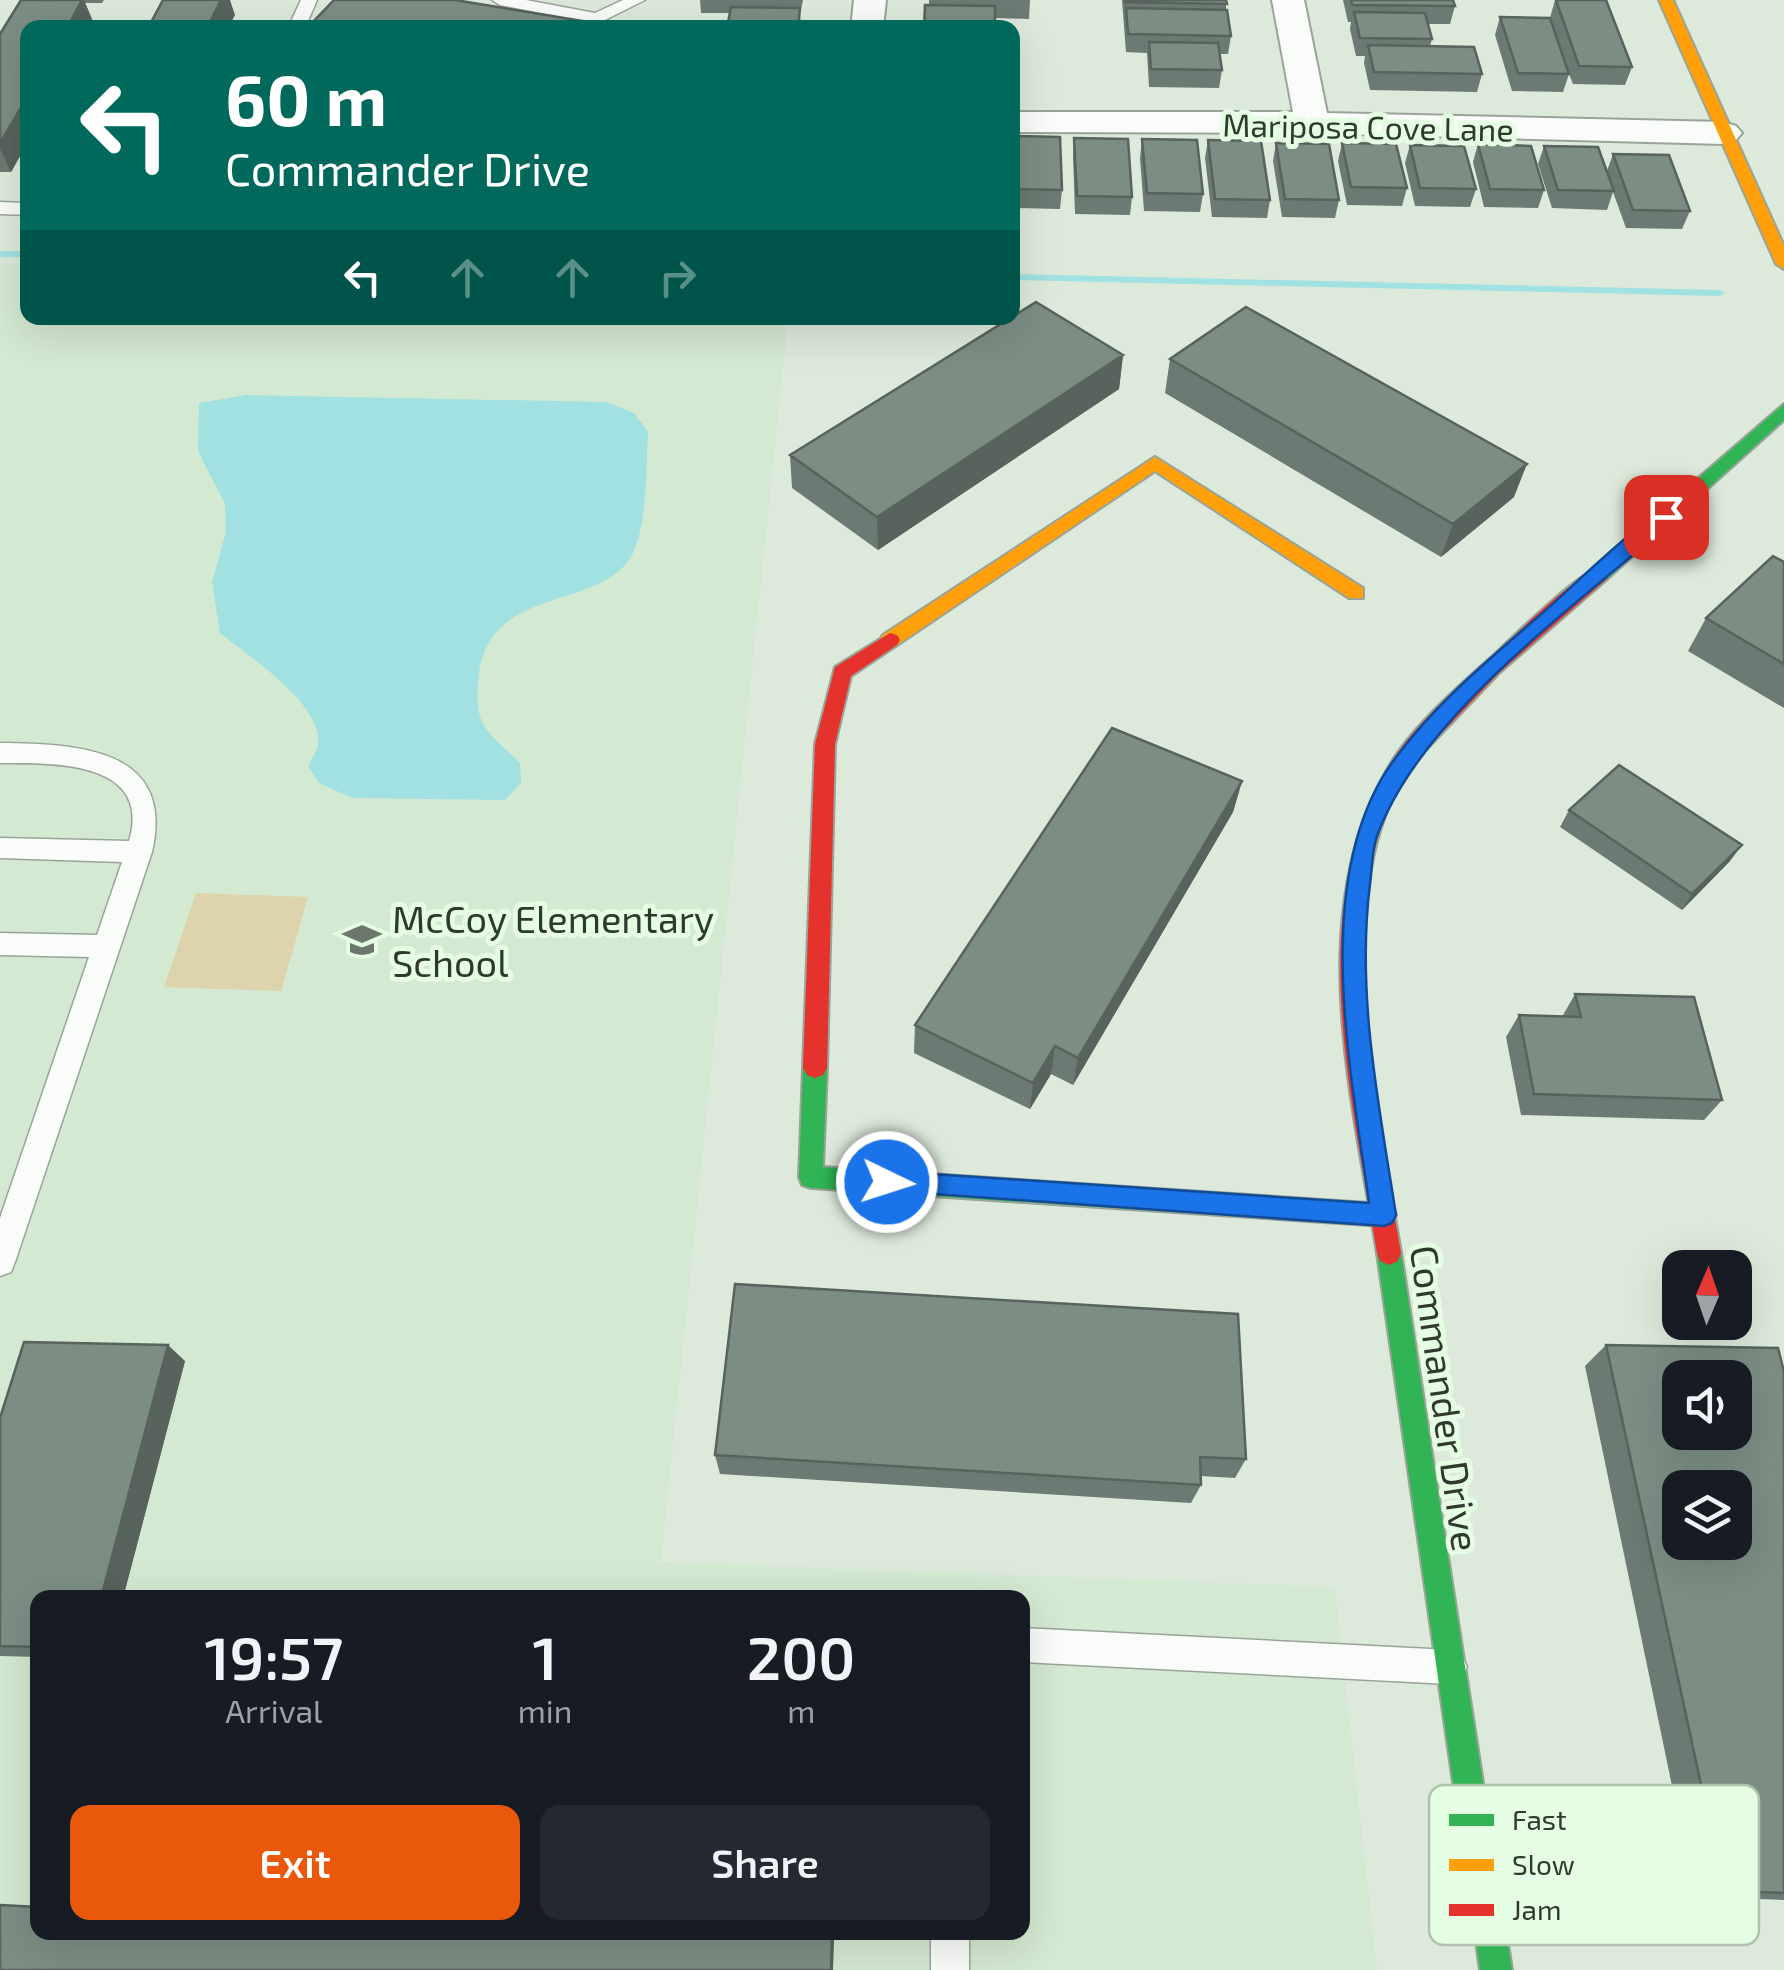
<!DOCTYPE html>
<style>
:root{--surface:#171b24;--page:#242831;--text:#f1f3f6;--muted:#9ea1a6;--accent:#ea580c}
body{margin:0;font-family:"Exo 2",sans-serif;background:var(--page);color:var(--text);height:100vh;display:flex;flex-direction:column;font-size:38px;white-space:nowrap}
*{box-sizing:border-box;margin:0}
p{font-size:32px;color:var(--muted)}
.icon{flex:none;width:55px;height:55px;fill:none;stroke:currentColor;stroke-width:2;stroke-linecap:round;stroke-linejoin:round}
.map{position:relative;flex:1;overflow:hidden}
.sheet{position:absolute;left:30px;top:1590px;width:1000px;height:350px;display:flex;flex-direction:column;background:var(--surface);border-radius:20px;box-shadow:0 10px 40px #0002}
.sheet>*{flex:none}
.guide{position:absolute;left:20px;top:20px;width:1000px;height:305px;border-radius:20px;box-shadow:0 10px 40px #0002;background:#00695c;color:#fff;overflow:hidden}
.needle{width:65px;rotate:2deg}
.fabs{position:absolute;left:1662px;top:1250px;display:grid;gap:20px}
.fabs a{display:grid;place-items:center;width:90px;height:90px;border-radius:20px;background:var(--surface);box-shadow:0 10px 40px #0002;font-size:50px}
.pin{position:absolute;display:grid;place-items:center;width:85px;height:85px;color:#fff;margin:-42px;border-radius:20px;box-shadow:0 5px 15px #0006}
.me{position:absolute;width:110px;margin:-55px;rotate:94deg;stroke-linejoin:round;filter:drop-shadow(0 0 8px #0008)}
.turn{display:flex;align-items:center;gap:35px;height:210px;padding:0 40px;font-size:45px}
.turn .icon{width:130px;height:130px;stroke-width:2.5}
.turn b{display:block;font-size:70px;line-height:85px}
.lanes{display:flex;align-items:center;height:95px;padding:0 40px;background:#0003;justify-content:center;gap:50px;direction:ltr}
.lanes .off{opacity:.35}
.eta{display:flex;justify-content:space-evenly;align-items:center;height:170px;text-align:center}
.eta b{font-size:60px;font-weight:600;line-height:70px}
.action{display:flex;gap:20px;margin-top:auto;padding:20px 40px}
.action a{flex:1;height:115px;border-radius:20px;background:var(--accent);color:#fff;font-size:40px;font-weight:600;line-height:115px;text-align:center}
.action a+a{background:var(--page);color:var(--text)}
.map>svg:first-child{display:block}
</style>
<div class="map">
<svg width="1784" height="1970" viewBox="0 0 1784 1970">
<rect width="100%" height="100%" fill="#ddeadb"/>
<!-- built -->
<path fill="#d4e9d1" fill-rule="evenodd" d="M0 263H27L28 318H788L661 1562 1335 1587 1377 1970H0ZM38 1598H1022V1932H38Z"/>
<!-- green -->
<path fill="#ddd3ac" d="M196 893 308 897 281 991 164 987Z"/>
<!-- water -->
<path fill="#a2e1e1" d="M246 395 606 402 634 413 648 432C646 466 648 532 629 560 594 610 489 587 479 674 473 726 484 728 520 763L521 783 505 800 352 798 319 783 308 766C311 760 317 751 318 744 324 705 247 655 220 633L212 582 226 532 225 504 198 451 199 403Z"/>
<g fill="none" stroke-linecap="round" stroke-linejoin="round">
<!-- stream -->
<path fill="#a2e1e1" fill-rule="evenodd" d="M0 251H28V257H0Z
M1012 274 1720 290 1725 293 1720 296 1012 280Z"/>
<!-- lane casing -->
<g stroke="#99a498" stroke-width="3">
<path id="lane" d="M301 0H317L305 28H288Z
M492 0H526L595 13 623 0H645L597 24 500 5Z
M0 202 28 203V215L0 214Z
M0 743C76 744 176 747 152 852L15 1262 11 1272 0 1276V1218L89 957 0 955V933L97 935 122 862 0 858V838L129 841C153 760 52 763 0 763Z
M1022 1628 1450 1650 1462 1655 1467 1667 1462 1679 1450 1684 1022 1662Z
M931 1932H969V1970H931Z"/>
</g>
<!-- street casing -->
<g stroke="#99a498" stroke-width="4">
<path id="street" d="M854 0H886L883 28H851Z
M1272 0H1304L1327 113 1724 122 1736 126 1742 133 1736 140 1724 144 1312 133 1012 132V112H1293Z"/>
</g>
<!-- fast casing -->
<g stroke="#99a498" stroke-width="4">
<path id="fast" d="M1784 404V420L1607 579H1593V569Z
M815 1058 823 1061 827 1068 823 1167 1384 1204 1393 1207 1396 1215 1393 1223 1384 1226 811 1188 802 1185 799 1177 803 1068 807 1061Z
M1389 1241 1398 1245 1401 1253 1512 1970H1480L1377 1253 1380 1245Z"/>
</g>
<!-- slow casing -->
<g stroke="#99a498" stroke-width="4">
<path id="slow" d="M1659 0H1673L1784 246V269L1776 264Z
M1155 457 1363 588V598H1349L1155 471 897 645H883L880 640 883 635Z"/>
</g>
<!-- jam casing -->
<g stroke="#99a498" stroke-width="4">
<path id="jam" d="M1600 567 1607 569V579L1499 673 1417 759C1322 875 1379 1118 1401 1253L1398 1261 1389 1265 1380 1261 1377 1253C1352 1097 1302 909 1391 763 1414 725 1461 684 1495 654 1517 633 1575 576 1600 567Z
M890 633 897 635 900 640 897 645 851 676 835 744 827 1068 823 1075 815 1078 807 1075 803 1068 815 744 835 667Z"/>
</g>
<!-- lane -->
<use href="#lane" fill="#fafcfa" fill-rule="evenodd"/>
<!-- street -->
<use href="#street" fill="#fafcfa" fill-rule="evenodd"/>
<!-- fast -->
<use href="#fast" fill="#30b455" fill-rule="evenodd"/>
<!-- slow -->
<use href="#slow" fill="#ff9f0a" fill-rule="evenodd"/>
<!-- jam -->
<use href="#jam" fill="#e5322d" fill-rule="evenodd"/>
</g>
<!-- wall -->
<path fill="#6b7a72" d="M21 0H104L102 3H85L94 24 11 172H0V34Z
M700 0H803L800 14 801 28 730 13H701Z
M929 0H1030L1029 19 995 18 929 5Z
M1122 0H1226V10L1231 36 1228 54H1220L1222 70 1219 88 1149 87 1147 53 1126 52Z
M1343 0H1453L1455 6 1450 24H1428L1432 39 1430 46 1482 74 1477 92 1370 90 1364 63 1365 56H1356L1350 29 1351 22H1348Z
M1555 0 1632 67 1625 85 1573 84 1569 74 1563 92 1512 91 1495 35 1500 17 1550 18Z
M313 22 625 28H315Z
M1012 136 1062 190 1060 209 1012 208Z
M1074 138 1132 197 1130 215 1075 214 1073 156Z
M1142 139 1203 194 1200 212 1144 211 1140 158Z
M1208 140 1270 200 1267 218 1212 217 1205 158Z
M1276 143 1339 200 1335 218 1282 217 1273 161Z
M1342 143 1407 188 1402 206 1347 205 1338 161Z
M1478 144 1544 190 1538 208 1484 207 1473 162Z
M1410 145 1476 189 1470 207 1415 206 1405 163Z
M1544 146 1607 171 1613 154 1690 211 1682 229 1626 228 1613 192 1607 210 1552 208 1538 164Z
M1123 355 1119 389 878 550 792 488 790 455Z
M1170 359 1514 497 1441 557 1165 393Z
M1784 562V708L1688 651 1706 618Z
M1242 781 1233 812 1073 1085 1051 1074 1030 1109 914 1053 915 1025Z
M1569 810 1730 861 1682 910 1560 827Z
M1575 994 1722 1100 1704 1120 1521 1115 1506 1037 1519 1015 1562 1017Z
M1238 1314 1246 1459 1235 1478 1200 1476 1201 1485 1191 1503 720 1474 715 1455Z
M1606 1345 1784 1372V1900L1695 1897 1585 1366Z
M185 1361 123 1598H38V1657L0 1656V1418Z"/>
<!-- shaded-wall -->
<path fill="#57635c" d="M82 0H84L94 24 92 28H67Z
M221 0H230L235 15 228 28H207Z
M28 96V142L11 172 0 148V143Z
M1123 355 1119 389 878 550 877 517Z
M1527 464 1514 497 1441 557 1453 524Z
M1242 781 1233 812 1073 1085 1078 1058Z
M1742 845 1730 861 1682 910 1692 894Z
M1055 1046 1051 1074 1030 1109 1033 1083Z
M168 1345 185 1361 123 1598H101Z
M832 1937 834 1940 833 1970H831Z"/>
<!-- building -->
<path fill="#7c8e84" stroke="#57635c" stroke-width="2.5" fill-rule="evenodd" d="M21 0H82L67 28H28V96L0 143V34Z
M163 0H221L207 28H148Z
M334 0H455L625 28H349L313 22Z
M1125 0H1226L1227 4 1125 2Z
M1351 0H1453L1455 6 1352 5Z
M1556 0H1606L1632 67 1579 66Z
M925 5 995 6V28H924Z
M731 7 800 8 798 28H727Z
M1126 8 1227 10 1231 36 1128 34Z
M1354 12 1425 13 1432 39 1360 38Z
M1500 17 1550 18 1569 74 1518 73Z
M1149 42 1218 43 1222 70 1151 69Z
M1368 45 1474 47 1482 74 1374 72Z
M1012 136 1060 137 1062 190 1012 189Z
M1074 138 1128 139 1132 197 1077 196Z
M1142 139 1197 140 1203 194 1147 193Z
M1208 140 1261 141 1270 200 1215 199Z
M1276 143 1329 144 1339 200 1285 199Z
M1342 143 1396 144 1407 188 1351 187Z
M1478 144 1531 146 1544 190 1490 189Z
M1410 145 1464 146 1476 189 1420 188Z
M1544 146 1598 147 1614 191 1558 190Z
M1613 154 1669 155 1690 211 1633 210Z
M1036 302 1123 355 877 517 790 455Z
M1246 307 1527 464 1453 524 1170 359Z
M1773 556 1784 562V664L1706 618Z
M1112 728 1242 781 1078 1058 1055 1046 1033 1083 915 1025Z
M1619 765 1742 845 1692 894 1569 810Z
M1575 994 1694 997 1722 1100 1534 1094 1519 1015 1581 1017Z
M735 1284 1238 1314 1246 1459 1200 1457 1201 1485 715 1455Z
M24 1342 168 1345 101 1598H38V1647L0 1646V1418Z
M1606 1345 1778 1348 1784 1372V1893L1724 1891ZM1680 1378H1735V1432H1680ZM1680 1488H1735V1542H1680Z
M0 1905 38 1907V1932H724L832 1937 831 1970H0Z"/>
<!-- route -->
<path fill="#1a73e8" stroke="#114b97" stroke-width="2.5" d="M1666 510 1673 512V521C1577 605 1418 717 1376 839 1372 852 1372 869 1370 884 1356 995 1379 1105 1396 1215L1392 1223 1384 1226 879 1190 875 1182 879 1174 887 1171 1369 1203C1351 1071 1309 875 1394 760 1434 705 1487 661 1539 616 1564 595 1642 518 1666 510Z"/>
<!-- icons -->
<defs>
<g id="school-bare" transform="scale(3)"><path d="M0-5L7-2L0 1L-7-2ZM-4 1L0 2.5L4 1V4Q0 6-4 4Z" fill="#6c776b" stroke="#e5fde2" stroke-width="2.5" paint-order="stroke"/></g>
</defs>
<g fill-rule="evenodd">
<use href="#school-bare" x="362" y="940"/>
</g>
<g text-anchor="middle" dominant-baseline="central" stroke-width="10" stroke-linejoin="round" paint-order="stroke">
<!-- far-street labels -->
<g font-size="32" fill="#2f392e" stroke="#e5fde2">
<text transform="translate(1368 126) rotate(1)">Mariposa Cove Lane</text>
</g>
<!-- poi labels -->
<g font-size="38" fill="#2f392e" stroke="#e5fde2" text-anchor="start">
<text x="392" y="918">McCoy Elementary<tspan x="392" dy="44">School</tspan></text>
</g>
<!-- street labels -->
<g font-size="38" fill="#2f392e" stroke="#e5fde2">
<text transform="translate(1446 1398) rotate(82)">Commander Drive</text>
</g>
</g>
<!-- legend -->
<rect x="1429" y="1785" width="330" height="160" rx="15" fill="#e5fde2" stroke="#aec2ac" stroke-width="2.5"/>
<rect x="1449" y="1814" width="45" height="12" fill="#30b455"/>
<rect x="1449" y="1859" width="45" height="12" fill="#ff9f0a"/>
<rect x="1449" y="1904" width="45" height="12" fill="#e5322d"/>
<g font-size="28" fill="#2f392e">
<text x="1512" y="1830">Fast</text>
<text x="1512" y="1875">Slow</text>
<text x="1512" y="1920">Jam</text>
</g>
</svg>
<div class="fabs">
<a><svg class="needle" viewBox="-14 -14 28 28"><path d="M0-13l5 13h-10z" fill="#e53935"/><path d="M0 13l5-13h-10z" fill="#9ea1a6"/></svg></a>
<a><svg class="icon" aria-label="sound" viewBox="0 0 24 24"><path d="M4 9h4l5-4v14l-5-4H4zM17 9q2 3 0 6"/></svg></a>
<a><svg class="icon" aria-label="layers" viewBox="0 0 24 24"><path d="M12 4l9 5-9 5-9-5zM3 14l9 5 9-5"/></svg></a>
</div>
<div class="pin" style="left:1666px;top:517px;background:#d93025"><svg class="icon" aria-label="arrive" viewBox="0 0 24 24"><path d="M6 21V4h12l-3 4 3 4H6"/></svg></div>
<svg class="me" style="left:887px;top:1182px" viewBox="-20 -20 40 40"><circle r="17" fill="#1a73e8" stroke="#fff" stroke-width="3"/><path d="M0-11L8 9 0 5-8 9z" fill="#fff"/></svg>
<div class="guide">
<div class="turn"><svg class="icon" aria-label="left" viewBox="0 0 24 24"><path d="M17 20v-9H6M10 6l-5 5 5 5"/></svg><div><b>60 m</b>Commander Drive</div></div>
<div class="lanes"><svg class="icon" aria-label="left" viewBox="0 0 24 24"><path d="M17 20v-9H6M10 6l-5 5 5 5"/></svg><svg class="icon off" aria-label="ahead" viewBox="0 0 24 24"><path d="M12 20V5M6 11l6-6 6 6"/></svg><svg class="icon off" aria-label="ahead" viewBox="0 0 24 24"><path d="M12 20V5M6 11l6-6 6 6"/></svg><svg class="icon off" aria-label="right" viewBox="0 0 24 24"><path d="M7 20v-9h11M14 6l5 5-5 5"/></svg></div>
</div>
<section class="sheet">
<div class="eta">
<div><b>19:57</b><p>Arrival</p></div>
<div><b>1</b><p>min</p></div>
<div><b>200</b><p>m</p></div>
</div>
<div class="action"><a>Exit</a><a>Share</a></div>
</section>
</div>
